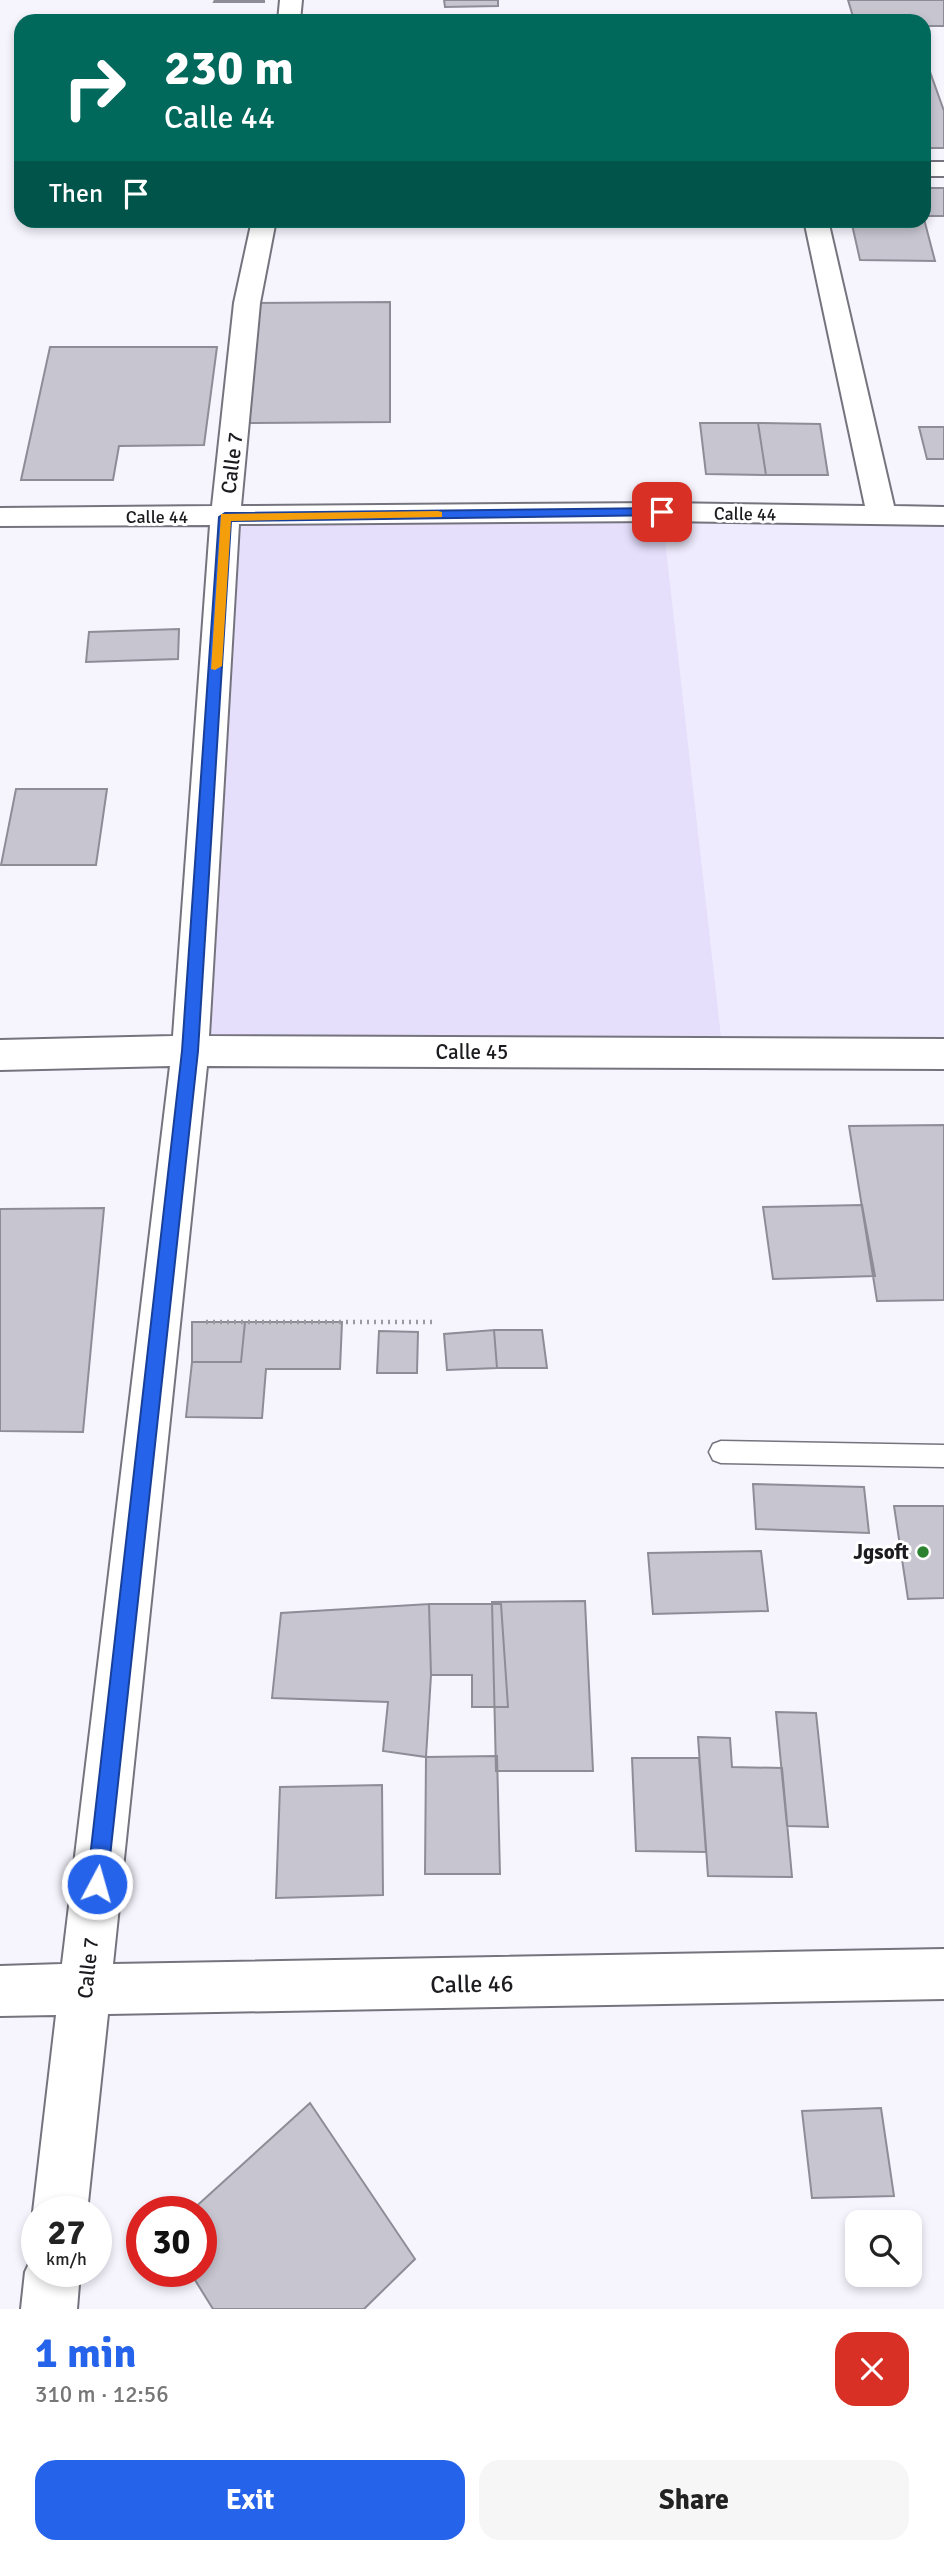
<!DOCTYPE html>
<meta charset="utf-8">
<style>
:root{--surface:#fff;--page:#f6f6f6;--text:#222;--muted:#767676;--accent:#2563eb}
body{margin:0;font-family:Signika,sans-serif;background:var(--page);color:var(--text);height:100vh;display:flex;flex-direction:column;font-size:26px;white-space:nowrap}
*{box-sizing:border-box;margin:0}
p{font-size:23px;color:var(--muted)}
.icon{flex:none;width:38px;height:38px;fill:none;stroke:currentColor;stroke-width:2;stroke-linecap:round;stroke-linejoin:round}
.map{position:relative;height:2309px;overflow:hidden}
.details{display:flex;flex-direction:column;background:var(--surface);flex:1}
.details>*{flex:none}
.guide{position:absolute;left:14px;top:14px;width:917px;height:214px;border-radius:21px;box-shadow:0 4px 10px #0003;background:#00695c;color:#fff;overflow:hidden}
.controls{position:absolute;left:845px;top:2210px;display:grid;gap:14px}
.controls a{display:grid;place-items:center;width:77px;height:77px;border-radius:14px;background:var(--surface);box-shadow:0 4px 10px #0003;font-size:35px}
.speed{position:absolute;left:21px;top:2196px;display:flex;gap:14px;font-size:35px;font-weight:700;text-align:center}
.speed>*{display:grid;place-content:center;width:91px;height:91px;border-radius:50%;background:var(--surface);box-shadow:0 4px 10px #0003;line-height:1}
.speed small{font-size:18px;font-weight:400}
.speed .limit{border:10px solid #d22;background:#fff;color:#111}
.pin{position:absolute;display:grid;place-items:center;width:60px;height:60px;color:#fff;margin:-30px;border-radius:14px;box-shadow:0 4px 10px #0006}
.me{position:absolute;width:77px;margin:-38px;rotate:6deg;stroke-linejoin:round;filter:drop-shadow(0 0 5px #0008)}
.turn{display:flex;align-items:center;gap:24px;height:147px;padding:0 35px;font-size:32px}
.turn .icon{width:91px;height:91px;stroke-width:2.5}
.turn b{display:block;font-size:49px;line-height:60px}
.then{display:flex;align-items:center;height:66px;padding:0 35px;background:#0003;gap:14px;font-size:26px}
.round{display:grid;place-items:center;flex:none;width:74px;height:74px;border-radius:21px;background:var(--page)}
.summary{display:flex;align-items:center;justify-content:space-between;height:119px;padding:0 35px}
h1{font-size:42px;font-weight:700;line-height:52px;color:var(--accent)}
.cta{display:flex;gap:14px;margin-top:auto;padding:14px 35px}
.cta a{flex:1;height:80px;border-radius:21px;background:var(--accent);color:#fff;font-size:28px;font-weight:700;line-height:80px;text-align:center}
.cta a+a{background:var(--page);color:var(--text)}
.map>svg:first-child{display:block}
</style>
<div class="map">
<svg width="944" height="2309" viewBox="0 0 944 2309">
<rect width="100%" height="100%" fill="#f6f5fe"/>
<!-- built -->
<path fill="#efebfe" d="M662 512 944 513V1052L723 1053Z"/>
<!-- green -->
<path fill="#e5dffc" d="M662 512 723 1053 190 1051 225 517Z"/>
<!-- building -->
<path fill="#c7c5d0" stroke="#8e8c97" stroke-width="2" d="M215 0H264V2H214Z
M444 0H498V6L445 7Z
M848 0H944V26H924V21H810L854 20Z
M924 55 944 111V148H924Z
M924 188H944V216H924Z
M924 219 935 261 860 260 851 220Z
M390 302V422L237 423 247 303Z
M50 347H217L204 445 119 446 113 480H21Z
M700 423H758L766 475 706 474Z
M758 423 820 424 828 475H766Z
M919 427H944V459H927Z
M179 629 178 659 86 662 89 632Z
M16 789H107L96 865H1Z
M944 1125V1300L877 1301 849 1126Z
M862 1205 875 1276 773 1279 763 1207Z
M104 1208 83 1432 0 1431V1209Z
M192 1322H245L241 1362H192Z
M245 1322H342L340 1369H266L262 1418 186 1417 192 1362H241Z
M494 1330 497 1368 447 1370 444 1334Z
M494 1330H542L547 1368H497Z
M379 1331 418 1332 417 1373H377Z
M753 1484 864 1487 869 1533 756 1529Z
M894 1506H944V1598L908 1599Z
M761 1551 768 1611 653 1614 648 1553Z
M585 1601 593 1771H496L492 1602Z
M429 1604 431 1675 426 1757 383 1751 388 1702 272 1698 281 1613Z
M429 1604H501L508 1707H472V1675H431Z
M776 1712 816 1713 828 1827 787 1826Z
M698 1737 730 1738 732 1767 782 1768 792 1877 708 1876Z
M497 1756 500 1874H425L426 1757Z
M632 1758H699L706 1852 636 1851Z
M382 1785 383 1895 276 1898 280 1787Z
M310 2103 415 2259 364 2309H213L190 2272H201V2212H190Z
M881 2108 894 2196 812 2198 802 2111Z"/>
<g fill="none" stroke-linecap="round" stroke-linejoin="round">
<!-- service casing -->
<g stroke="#75737d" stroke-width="3">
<path id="service" d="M721 1441 944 1445V1467L721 1463 713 1460 709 1452 713 1444Z"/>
</g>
<!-- minor casing -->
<g stroke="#75737d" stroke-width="4">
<path id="minor" d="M280 0H302L300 21H278Z
M924 162H944V176H924Z
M252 220H276L260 303 241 506 662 503 865 506 804 220H828L894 506 944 507V525L662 521 239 524 209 1036 944 1039V1069L207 1066 113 1964 944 1949V1999L108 2014 87 2212H37V2221L33 2212 56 2015 0 2016V1966L62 1964 170 1066 0 1070V1040L173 1036 210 525 0 526V508L212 506 234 303Z
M37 2251V2272H80L77 2309H21L25 2272 34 2253Z"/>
</g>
<!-- path -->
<path stroke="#9b9aa1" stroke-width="4.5" stroke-dasharray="2 5" stroke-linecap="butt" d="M206 1322H433"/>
<!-- service -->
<use href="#service" fill="#fff" fill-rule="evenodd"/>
<!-- minor -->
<use href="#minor" fill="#fff" fill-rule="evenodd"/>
</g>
<!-- route -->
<path fill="#2563eb" stroke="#184099" stroke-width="2" d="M662 508 666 509V515L231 521 198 1051 107 1884 104 1891 97 1894 90 1891 87 1884 182 1051 219 517 225 513Z"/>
<!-- slow -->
<path fill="#f59e0b" d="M438 511 442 512V517L231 521 222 666 215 670 211 669 221 514Z"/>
<!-- markers -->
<circle fill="#2a8231" stroke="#fff" stroke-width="2.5" cx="923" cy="1552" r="7"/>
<g text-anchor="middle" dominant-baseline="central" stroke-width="6" stroke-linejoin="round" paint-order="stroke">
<!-- far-street labels -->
<g font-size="18" fill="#1c1b1f" stroke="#fff">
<text transform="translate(745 514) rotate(1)">Calle 44</text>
<text x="157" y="517">Calle 44</text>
</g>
<!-- street labels -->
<g font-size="21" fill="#1c1b1f" stroke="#fff">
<text transform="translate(232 463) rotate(-83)">Calle 7</text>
<text x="472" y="1052">Calle 45</text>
<text transform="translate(88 1968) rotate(-84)">Calle 7</text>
</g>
<!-- poi labels -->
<g font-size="21" font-weight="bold" fill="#1c1b1f" stroke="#fff" text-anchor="end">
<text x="909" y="1552">Jgsoft</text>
</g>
<!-- near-street labels -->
<g font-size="24" fill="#1c1b1f" stroke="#fff">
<text transform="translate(472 1984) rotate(-1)">Calle 46</text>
</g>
</g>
</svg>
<div class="controls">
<a><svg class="icon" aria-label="search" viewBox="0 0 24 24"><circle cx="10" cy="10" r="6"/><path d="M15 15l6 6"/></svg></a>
</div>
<div class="speed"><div>27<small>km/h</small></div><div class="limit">30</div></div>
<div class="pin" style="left:662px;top:512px;background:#d93025"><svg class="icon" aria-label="arrive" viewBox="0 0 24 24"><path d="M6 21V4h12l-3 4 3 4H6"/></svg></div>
<svg class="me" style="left:97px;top:1884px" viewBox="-20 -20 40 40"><circle r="17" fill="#2563eb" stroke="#fff" stroke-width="3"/><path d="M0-11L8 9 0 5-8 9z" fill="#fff"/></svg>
<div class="guide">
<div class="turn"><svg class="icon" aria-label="right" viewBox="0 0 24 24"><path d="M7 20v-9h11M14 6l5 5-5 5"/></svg><div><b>230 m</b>Calle 44</div></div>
<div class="then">Then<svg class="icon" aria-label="arrive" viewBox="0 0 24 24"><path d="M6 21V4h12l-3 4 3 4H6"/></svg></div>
</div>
</div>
<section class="details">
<div class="summary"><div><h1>1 min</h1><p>310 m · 12:56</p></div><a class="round" style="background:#d93025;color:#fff"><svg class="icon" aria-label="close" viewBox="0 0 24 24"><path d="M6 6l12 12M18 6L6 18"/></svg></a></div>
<div class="cta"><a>Exit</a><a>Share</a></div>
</section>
